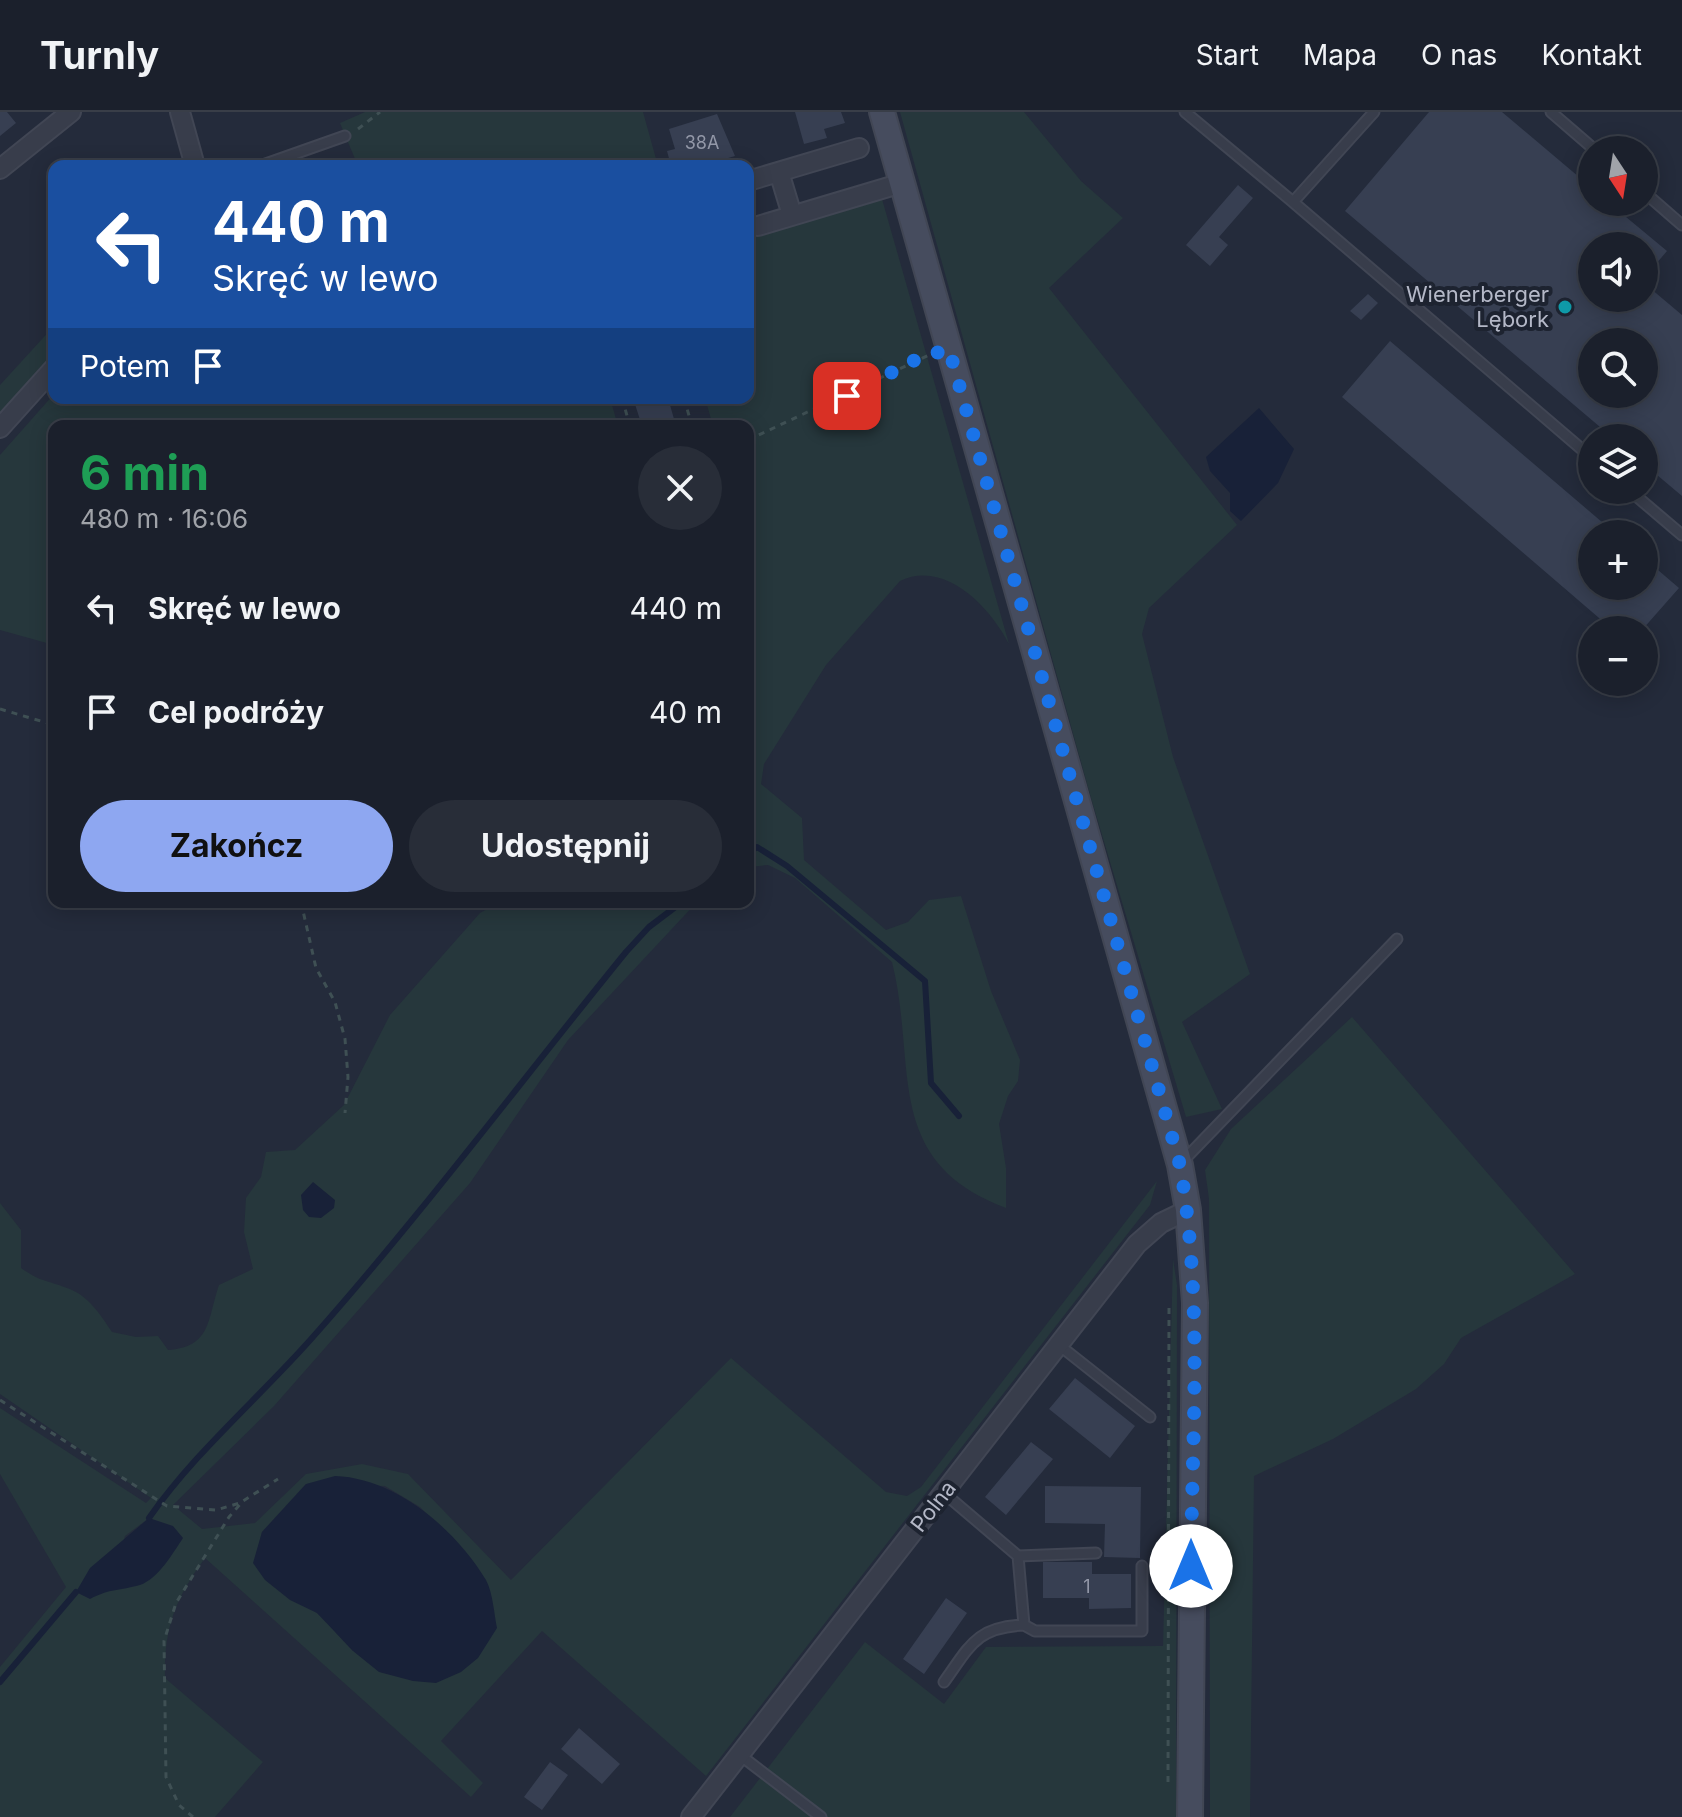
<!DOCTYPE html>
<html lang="pl">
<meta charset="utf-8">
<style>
:root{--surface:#1b202c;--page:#282d38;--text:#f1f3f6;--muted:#a0a3a9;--line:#393e48;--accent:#8ea7f1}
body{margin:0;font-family:Inter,sans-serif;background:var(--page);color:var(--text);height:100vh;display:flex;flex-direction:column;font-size:30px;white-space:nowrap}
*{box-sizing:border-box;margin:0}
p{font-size:26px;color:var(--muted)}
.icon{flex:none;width:44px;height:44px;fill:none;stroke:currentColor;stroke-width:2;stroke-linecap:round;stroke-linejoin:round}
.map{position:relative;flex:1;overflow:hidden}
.drawer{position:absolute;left:48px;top:308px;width:706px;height:488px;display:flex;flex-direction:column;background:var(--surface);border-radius:16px;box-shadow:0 4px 20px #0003,0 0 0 2px var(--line)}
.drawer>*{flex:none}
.hud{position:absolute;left:48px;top:48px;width:706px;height:244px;border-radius:16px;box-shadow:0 4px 20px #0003,0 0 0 2px var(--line);background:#1a4fa0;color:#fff;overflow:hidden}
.needle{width:52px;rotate:168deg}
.fabs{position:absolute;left:1578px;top:24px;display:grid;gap:16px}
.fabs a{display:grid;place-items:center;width:80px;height:80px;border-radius:50%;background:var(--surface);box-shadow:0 4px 20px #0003,0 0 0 2px var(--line);font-size:40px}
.pin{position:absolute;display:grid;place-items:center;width:68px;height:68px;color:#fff;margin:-34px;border-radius:16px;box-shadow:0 4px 12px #0006}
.me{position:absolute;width:88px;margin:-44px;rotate:0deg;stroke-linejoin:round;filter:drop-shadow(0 0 6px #0008)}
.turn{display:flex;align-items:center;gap:28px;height:168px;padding:0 32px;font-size:36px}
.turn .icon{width:104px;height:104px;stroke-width:2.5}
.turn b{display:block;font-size:56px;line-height:68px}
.then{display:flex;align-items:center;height:76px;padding:0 32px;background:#0003;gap:16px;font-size:30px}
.round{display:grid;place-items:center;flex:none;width:84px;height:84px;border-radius:42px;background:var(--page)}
.summary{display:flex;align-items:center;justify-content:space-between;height:136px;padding:0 32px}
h1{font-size:48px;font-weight:700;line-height:60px;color:#1e9e55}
.cta{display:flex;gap:16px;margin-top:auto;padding:16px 32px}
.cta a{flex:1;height:92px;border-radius:48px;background:var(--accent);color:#111;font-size:32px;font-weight:700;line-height:92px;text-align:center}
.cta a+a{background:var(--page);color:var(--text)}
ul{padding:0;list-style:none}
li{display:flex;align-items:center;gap:24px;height:104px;padding:0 32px}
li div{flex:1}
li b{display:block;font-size:30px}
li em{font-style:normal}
header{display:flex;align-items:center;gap:48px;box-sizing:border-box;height:112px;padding:0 40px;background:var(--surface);border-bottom:2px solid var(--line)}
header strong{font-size:38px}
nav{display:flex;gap:44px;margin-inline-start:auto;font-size:28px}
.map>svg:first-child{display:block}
</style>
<header>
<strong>Turnly</strong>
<nav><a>Start</a><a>Mapa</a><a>O nas</a><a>Kontakt</a></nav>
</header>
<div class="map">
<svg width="1682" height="1705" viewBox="0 0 1682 1705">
<rect width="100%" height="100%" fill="#242b3b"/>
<!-- green -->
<path fill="#26373c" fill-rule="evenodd" d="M365 0H643L658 54H358L340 11Z
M900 0H1024L1081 69 1123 106 1049 176 1237 413 1149 496 1142 522 1173 645 1250 862 1182 910 1222 997 1186 1005 1091 686Z
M882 87 1009 532C990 495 945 447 900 469L826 553 764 652 761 672 802 706 804 748 886 818 908 810 929 788 961 784 991 879 1020 948 1018 969 1008 984 999 1012 1006 1056V1096C881 1049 918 954 892 850L795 766 768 753 748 755V314H713L705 286H748V100L755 98 761 123Z
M54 214V245L0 305V273Z
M54 282V286H610L618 314H54V533L0 518V343Z
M500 790H697L568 928 470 1071 274 1294 173 1393 202 1417 255 1411 306 1362 362 1352 408 1362 511 1468 731 1246 886 1380 907 1384 921 1375 1157 1069 1150 1093 706 1664 542 1519 441 1629 483 1671 471 1685 205 1446C175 1487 164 1516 165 1566L263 1650 215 1705H0V1555L66 1475 0 1362V1296L146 1391 151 1386 0 1282V1091L21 1118V1156C41 1170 46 1168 67 1176 88 1183 100 1202 112 1220L136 1225 158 1224 168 1238C211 1235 207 1209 219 1173L253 1157 244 1120 246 1086 261 1065 266 1040 295 1038 344 993 390 903 480 801ZM306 1372 385 1374 420 1395 461 1437 353 1539C341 1527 330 1512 318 1502 291 1481 276 1484 254 1451L262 1420ZM149 1406 157 1410 127 1475 111 1476 125 1424Z
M1352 905 1575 1162 1461 1226 1444 1252 1416 1277 1333 1327 1254 1364 1250 1705H1210L1209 1087 1205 1058 1231 1017Z
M1173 1147 1177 1173 1176 1705H730L865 1530 944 1592 986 1535 1163 1534Z"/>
<!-- water -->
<path fill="#182138" d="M1259 296 1294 337 1278 371 1241 409 1230 399V381L1210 359 1206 345Z
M313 1070 335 1088 334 1096 321 1106 309 1105 303 1098 301 1083Z
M335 1364C396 1366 455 1417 486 1468 493 1481 494 1502 497 1516L478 1546 461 1560 436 1571 413 1569 379 1560 353 1539 317 1501 290 1488 265 1468 253 1451 262 1420 306 1372Z
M149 1406 173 1414 183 1426C173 1441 158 1467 140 1473 119 1479 111 1476 90 1487L76 1480 90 1456Z"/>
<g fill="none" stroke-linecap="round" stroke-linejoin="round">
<!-- stream -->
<path stroke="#182138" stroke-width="6" d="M748 741 757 735 787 754 925 869 931 971 959 1004
M149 1406C195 1340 258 1287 312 1226 422 1102 521 969 626 840L649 815 682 790
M0 1570 76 1480"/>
</g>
<!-- building -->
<path fill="#373f52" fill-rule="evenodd" d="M0 0H7L16 11 0 24Z
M795 0H841L845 11 824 17 827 26 804 32Z
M1429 0H1502L1592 76V90H1608L1667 139 1644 166V134H1592V186H1644V171L1682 203V384L1644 352V326H1613L1345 99ZM1592 230H1644V282H1592Z
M717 2 735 44 701 54H671L667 39 675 37 669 17Z
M1238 73 1253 86 1219 125 1228 133 1210 154 1186 133Z
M1368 182 1378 191 1361 208 1350 199Z
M1390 229 1616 422H1592V474H1644V446L1679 476 1642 518H1613L1342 285Z
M633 286H668L676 314H642Z
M1075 1266 1135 1314 1110 1346 1049 1297Z
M1031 1330 1053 1347 1006 1403 985 1385Z
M1045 1374 1141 1375 1140 1446 1104 1445 1105 1412 1045 1411Z
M1043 1450H1092V1462H1131V1496L1089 1497V1486H1043Z
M946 1486 967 1501 924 1562 903 1547Z
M579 1616 620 1652 602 1672 561 1637Z
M550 1650 568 1663 542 1698 524 1685Z"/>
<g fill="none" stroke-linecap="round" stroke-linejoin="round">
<!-- lane casing -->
<g stroke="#414654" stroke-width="13">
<path id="lane" d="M1185 0 1293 90 1374 0
M1551 0 1595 38
M260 54 345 24
M1644 80 1682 113
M1293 90 1592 346
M1629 378 1682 423
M1182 1050 1397 827
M1059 1233 1150 1305
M944 1381 1018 1444 1024 1513 1035 1519H1142V1454
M1018 1444 1096 1441
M944 1570C970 1534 976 1515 1024 1513
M740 1643 821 1705"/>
</g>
<!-- street casing -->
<g stroke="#414654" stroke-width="22">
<path id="street" d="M180 0 195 54
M0 57 71 0
M779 60 792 103
M748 69 859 36
M758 114 902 71
M0 316 54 256
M691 1705 1137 1132 1161 1111 1188 1098"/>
</g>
<!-- secondary casing -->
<g stroke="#414654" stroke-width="28">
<path id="secondary" d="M882 0 1180 1053 1188 1098 1195 1191 1190 1705"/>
</g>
<!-- path -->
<path stroke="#3f5054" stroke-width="3" stroke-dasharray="6 6" stroke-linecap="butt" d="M358 17 380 0
M622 286 630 314
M684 286 692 314
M748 328 929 243
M0 597 54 613
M301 790 316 856 335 890 345 927 348 965 345 1001
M0 1288 167 1394 216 1398 240 1391
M1168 1670 1169 1196 1173 1192
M193 1705 179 1693 166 1665 164 1529 176 1491 229 1405 243 1389 278 1367"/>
<!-- lane -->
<use href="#lane" stroke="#383d4b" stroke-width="9"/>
<!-- street -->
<use href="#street" stroke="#383d4b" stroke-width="18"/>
<!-- secondary -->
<use href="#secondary" stroke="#464c5e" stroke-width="24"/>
</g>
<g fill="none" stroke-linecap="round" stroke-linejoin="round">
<!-- route -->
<path stroke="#1a73e8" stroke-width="14" stroke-dasharray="0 25.2" d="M847 284 917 247 949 237 1180 1053C1203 1185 1192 1320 1191 1454"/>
</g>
<!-- markers -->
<circle fill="#0f9aa8" stroke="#1d2330" stroke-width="3" cx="1565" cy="195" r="8"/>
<g text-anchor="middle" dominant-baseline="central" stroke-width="8" stroke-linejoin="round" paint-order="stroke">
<!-- number labels -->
<g font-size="18" fill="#9398a8">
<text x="702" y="30">38A</text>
<text x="1087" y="1474">1</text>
</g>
<!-- poi labels -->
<g font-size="22" fill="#b4b8c7" stroke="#1d2330" text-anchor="end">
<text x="1549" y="182">Wienerberger<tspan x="1549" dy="25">Lębork</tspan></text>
</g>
<!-- street labels -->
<g font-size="22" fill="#b4b8c7" stroke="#1d2330">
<text transform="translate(933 1394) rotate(-52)">Polna</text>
</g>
</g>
</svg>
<div class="fabs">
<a><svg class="needle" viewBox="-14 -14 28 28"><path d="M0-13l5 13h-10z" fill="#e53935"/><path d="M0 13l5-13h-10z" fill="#a0a3a9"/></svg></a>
<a><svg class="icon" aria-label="sound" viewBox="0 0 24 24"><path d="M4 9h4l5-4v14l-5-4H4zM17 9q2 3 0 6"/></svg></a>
<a><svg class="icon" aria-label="search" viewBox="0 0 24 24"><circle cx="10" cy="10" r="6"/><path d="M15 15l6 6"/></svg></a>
<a><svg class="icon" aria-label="layers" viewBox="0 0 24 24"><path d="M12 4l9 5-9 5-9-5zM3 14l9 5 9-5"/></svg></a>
<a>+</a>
<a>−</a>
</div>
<div class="pin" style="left:847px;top:284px;background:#d93025"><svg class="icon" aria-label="arrive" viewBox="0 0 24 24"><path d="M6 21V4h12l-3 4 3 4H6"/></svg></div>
<svg class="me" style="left:1191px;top:1454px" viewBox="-20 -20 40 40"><circle r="19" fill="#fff"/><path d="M0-13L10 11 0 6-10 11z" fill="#1a73e8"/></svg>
<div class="hud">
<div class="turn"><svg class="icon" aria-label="left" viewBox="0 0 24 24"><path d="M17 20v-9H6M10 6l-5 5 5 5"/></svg><div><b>440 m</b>Skręć w lewo</div></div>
<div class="then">Potem<svg class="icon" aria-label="arrive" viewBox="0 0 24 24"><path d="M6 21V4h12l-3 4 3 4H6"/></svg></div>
</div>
<section class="drawer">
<div class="summary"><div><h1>6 min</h1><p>480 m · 16:06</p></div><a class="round"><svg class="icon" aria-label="close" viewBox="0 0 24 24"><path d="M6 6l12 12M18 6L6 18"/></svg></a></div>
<ul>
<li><svg class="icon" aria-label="left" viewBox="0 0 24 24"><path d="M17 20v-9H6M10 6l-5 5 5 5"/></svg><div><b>Skręć w lewo</b></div><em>440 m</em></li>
<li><svg class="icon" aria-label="arrive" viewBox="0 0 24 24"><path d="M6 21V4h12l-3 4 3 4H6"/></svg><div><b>Cel podróży</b></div><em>40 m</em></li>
</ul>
<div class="cta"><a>Zakończ</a><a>Udostępnij</a></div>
</section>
</div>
